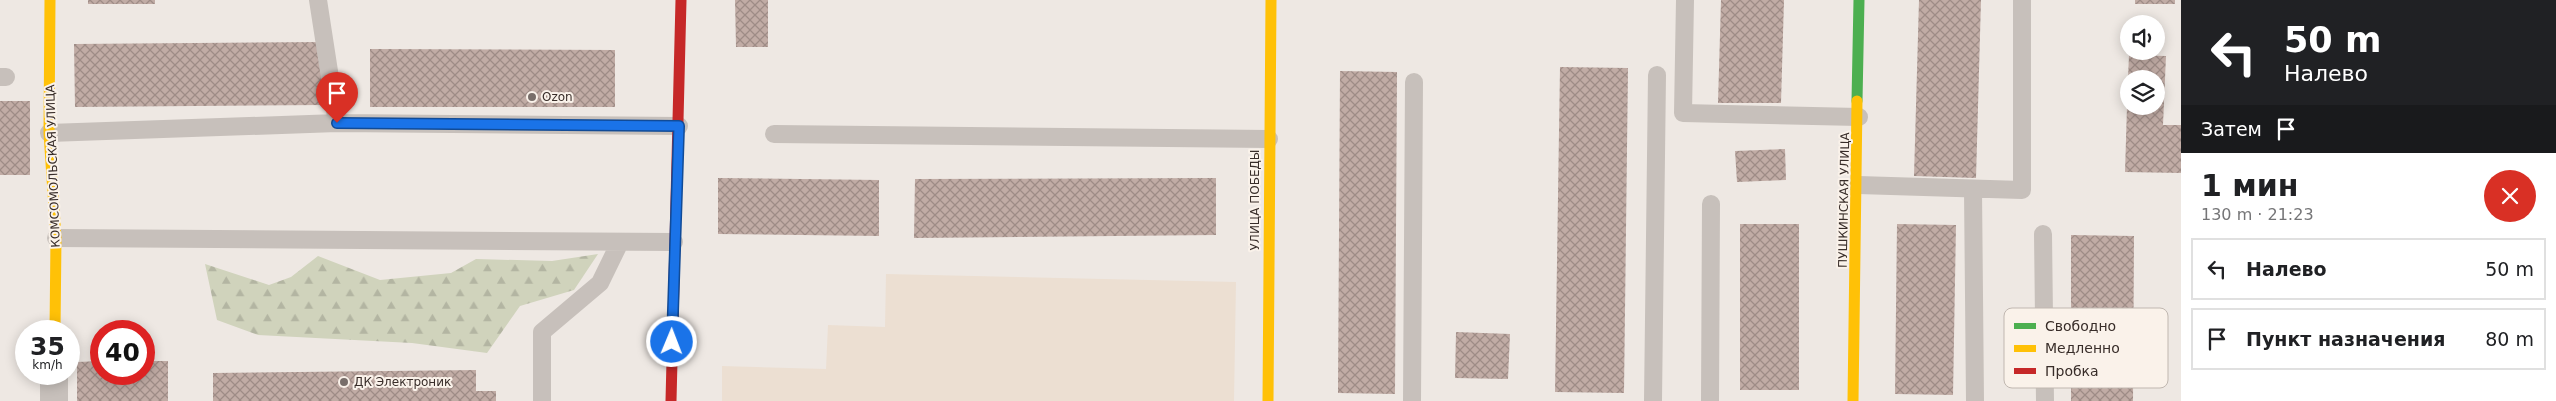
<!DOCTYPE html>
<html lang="ru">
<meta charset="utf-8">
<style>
:root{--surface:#fff;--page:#f6f6f6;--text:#202124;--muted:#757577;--line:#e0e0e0}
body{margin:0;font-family:"DejaVu Sans",sans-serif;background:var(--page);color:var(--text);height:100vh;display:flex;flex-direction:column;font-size:19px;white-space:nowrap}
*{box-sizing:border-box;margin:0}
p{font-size:16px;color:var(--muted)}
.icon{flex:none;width:28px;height:28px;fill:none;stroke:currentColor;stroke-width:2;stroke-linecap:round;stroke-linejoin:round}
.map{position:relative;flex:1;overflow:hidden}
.drawer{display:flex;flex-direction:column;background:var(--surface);width:375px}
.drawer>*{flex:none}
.hud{background:#202124;color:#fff;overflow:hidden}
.buttons{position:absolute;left:2120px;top:15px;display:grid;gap:10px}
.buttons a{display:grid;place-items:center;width:45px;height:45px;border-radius:50%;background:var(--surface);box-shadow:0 2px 12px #0003;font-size:25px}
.speed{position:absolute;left:15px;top:320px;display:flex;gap:10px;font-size:25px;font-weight:700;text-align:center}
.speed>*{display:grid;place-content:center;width:65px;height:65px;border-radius:50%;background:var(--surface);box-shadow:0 2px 12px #0003;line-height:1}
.speed small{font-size:12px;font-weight:400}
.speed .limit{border:8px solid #d22;background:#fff;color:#111}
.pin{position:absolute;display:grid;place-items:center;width:42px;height:42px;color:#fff;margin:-51px -21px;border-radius:50% 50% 50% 0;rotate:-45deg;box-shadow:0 0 5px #0007}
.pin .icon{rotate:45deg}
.me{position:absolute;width:55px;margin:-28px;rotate:1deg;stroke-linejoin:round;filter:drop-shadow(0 0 4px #0008)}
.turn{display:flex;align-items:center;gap:18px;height:105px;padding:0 20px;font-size:22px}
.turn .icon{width:65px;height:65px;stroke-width:2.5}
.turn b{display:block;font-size:35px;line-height:42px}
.then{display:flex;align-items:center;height:48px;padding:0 20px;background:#0003;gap:10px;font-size:19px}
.round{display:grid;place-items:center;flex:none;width:52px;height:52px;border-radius:26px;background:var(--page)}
.headline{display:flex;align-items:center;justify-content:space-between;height:85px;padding:0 20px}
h1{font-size:30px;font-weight:700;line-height:38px}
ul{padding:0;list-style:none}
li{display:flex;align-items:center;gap:15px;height:62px;margin:0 10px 8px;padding:0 10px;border:2px solid var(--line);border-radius:0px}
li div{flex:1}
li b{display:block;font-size:19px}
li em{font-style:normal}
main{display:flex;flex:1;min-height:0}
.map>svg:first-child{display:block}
</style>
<main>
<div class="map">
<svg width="2181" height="401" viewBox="0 0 2181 401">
<defs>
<pattern id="forest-firs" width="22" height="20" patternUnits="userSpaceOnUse" patternTransform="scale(1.25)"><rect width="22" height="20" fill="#d0d3bc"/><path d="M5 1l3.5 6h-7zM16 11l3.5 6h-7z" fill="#b3b5a2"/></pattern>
<pattern id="building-cross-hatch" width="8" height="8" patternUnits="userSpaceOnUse" patternTransform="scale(1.25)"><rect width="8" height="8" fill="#c1aca5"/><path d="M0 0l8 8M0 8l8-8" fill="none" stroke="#9e8c86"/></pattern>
</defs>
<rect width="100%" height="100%" fill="#eee8e3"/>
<!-- forest -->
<path fill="url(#forest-firs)" d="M598 254 574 290 520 306 487 353 412 343 258 335 217 320 205 264 269 285 291 277 318 256 380 280 451 273 476 259 552 261Z"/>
<!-- plaza -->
<path fill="#ecdfd2" d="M886 274 1236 282 1234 401H722V366L826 369 828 325 885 327Z"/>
<!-- building -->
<path fill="url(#building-cross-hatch)" d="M88 0H155V4H88Z
M735 0H768V47H736Z
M1721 0H1784L1781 103H1718Z
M1919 0H1981L1976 178 1914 176Z
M2135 0H2175V4H2135Z
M323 42 324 105 75 107 74 44Z
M370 49 615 50V107H370Z
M2129 55 2166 56 2163 125H2181V173L2125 172 2127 106H2156V79H2128Z
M1560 67 1628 68 1624 393 1555 392Z
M1340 71 1397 72 1395 394 1338 393Z
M0 101H30V175H0Z
M1785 149 1786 180 1737 182 1735 151Z
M718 178 879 180V236L718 234Z
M1216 178V235L914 238 915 179Z
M1740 224H1799V390H1740Z
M1897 224 1956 225 1953 395 1895 394Z
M2071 235 2134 236 2133 401H2071Z
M1456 332 1510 334 1508 379 1455 378Z
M101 361V374H144V361H168V401H77V362Z
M476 370V391H496V401H213V373Z"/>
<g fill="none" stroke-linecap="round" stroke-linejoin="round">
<!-- lane -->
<path stroke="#c7c0bb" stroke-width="18" d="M318 0 337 123
M1685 0 1683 113 1859 117
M0 77H6
M49 133 337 123 679 126
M774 134 1269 139
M1858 185 2022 190V0
M1973 190 1975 401
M2043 234 2045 401
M56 238 674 242
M542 401V332L600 283 620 242
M1412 401 1414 82
M1653 401 1657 75
M1710 401 1711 204"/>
<!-- street -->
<path stroke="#c7c0bb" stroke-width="28" d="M54 401V374"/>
<!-- fast -->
<path stroke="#4caf50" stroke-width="11" d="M1857 101 1859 0"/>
<!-- slow -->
<path stroke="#ffc107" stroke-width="11" d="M50 0 49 133 56 238 55 331
M1268 401 1271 0
M1853 401 1857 101"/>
<!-- jam -->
<path stroke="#c62828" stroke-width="11" d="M671 401 681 0"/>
</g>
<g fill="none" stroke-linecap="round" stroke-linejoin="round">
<!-- route casing -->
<g stroke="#114b97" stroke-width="12">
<path id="route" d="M337 123 679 126 672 342"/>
</g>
<!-- route -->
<use href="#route" stroke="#1a73e8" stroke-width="9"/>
</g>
<!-- markers -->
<g fill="#786e6a" stroke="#faf2ea" stroke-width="2">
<circle cx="532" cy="97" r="5"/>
<circle cx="344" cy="382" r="5"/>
</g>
<g text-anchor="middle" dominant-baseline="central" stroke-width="4" stroke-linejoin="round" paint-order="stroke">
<!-- poi labels -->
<g font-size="12" fill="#382d29" stroke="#faf2ea" text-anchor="start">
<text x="542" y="97">Ozon</text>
<text x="354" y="382">ДК Электроник</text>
</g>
<!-- street labels -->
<g font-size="12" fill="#382d29" stroke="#faf2ea">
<text transform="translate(53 166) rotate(-92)">КОМСОМОЛЬСКАЯ УЛИЦА</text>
<text transform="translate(1255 200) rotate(-90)">УЛИЦА ПОБЕДЫ</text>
<text transform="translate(1844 200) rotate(-89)">ПУШКИНСКАЯ УЛИЦА</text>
</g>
</g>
<!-- legend -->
<rect x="2004" y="308" width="164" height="80" rx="8" fill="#faf2ea" stroke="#c0b7b0" stroke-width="1"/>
<rect x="2014" y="323" width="22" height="6" fill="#4caf50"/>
<rect x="2014" y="345" width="22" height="7" fill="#ffc107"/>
<rect x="2014" y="368" width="22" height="6" fill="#c62828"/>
<g font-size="14" fill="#382d29">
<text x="2045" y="331">Свободно</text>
<text x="2045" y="353">Медленно</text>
<text x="2045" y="376">Пробка</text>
</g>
</svg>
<div class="buttons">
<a><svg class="icon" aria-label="sound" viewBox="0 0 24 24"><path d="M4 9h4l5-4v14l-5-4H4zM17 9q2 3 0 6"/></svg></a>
<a><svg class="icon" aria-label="layers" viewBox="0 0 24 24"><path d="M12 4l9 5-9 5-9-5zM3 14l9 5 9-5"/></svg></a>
</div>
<div class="speed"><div>35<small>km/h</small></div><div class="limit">40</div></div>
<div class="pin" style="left:337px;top:123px;background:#d93025"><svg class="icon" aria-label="arrive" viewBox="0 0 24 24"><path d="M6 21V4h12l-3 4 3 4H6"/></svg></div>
<svg class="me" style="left:672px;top:342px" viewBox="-20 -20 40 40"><circle r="17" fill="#1a73e8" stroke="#fff" stroke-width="3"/><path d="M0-11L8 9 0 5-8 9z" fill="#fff"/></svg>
</div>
<section class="drawer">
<div class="hud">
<div class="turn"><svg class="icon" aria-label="left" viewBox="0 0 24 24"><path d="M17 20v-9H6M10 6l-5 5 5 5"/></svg><div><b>50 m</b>Налево</div></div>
<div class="then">Затем<svg class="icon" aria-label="arrive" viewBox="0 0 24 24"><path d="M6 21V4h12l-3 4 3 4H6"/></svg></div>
</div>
<div class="headline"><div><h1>1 мин</h1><p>130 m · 21:23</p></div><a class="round" style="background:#d93025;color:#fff"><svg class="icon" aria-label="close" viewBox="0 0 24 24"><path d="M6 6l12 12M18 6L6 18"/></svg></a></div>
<ul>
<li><svg class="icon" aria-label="left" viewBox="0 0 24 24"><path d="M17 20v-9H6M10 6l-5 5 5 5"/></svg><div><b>Налево</b></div><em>50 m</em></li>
<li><svg class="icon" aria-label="arrive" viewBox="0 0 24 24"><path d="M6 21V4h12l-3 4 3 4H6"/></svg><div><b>Пункт назначения</b></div><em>80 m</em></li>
</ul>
</section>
</main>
